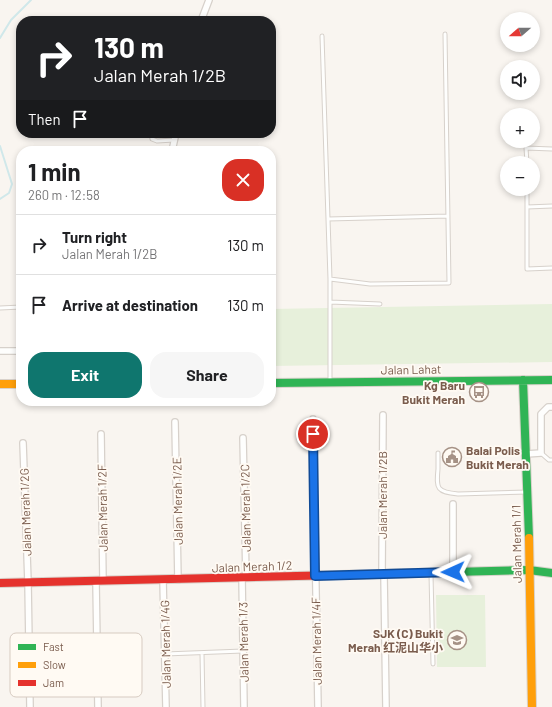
<!DOCTYPE html>
<meta charset="utf-8">
<style>
:root{--surface:#fff;--page:#f6f6f6;--text:#202124;--muted:#757577;--line:#e0e0e0;--accent:#0f766e}
body{margin:0;font-family:Barlow,"Noto Sans SC",sans-serif;background:var(--page);color:var(--text);height:100vh;display:flex;flex-direction:column;font-size:15px;white-space:nowrap}
*{box-sizing:border-box;margin:0}
p{font-size:13px;color:var(--muted)}
.icon{flex:none;width:22px;height:22px;fill:none;stroke:currentColor;stroke-width:2;stroke-linecap:round;stroke-linejoin:round}
.map{position:relative;flex:1;overflow:hidden}
.details{position:absolute;left:16px;top:146px;width:260px;height:260px;display:flex;flex-direction:column;background:var(--surface);border-radius:16px;box-shadow:0 2px 6px #0003}
.details>*{flex:none}
.top-card{position:absolute;left:16px;top:16px;width:260px;height:122px;border-radius:16px;box-shadow:0 2px 6px #0003;background:#202124;color:#fff;overflow:hidden}
.needle{width:26px;rotate:250deg}
.tools{position:absolute;left:500px;top:12px;display:grid;gap:8px}
.tools a{display:grid;place-items:center;width:40px;height:40px;border-radius:50%;background:var(--surface);box-shadow:0 2px 6px #0003;font-size:20px}
.pin{position:absolute;display:grid;place-items:center;width:34px;height:34px;color:#fff;margin:-17px;border:2px solid #fff;border-radius:50%;box-shadow:0 1px 4px #0007}
.me{position:absolute;width:44px;margin:-22px;rotate:269deg;stroke-linejoin:round;filter:drop-shadow(0 0 3px #0008)}
.turn{display:flex;align-items:center;gap:14px;height:84px;padding:0 12px;font-size:18px}
.turn .icon{width:52px;height:52px;stroke-width:2.5}
.turn b{display:block;font-size:28px;line-height:34px}
.then{display:flex;align-items:center;height:38px;padding:0 12px;background:#0003;gap:8px;font-size:15px}
.round{display:grid;place-items:center;flex:none;width:42px;height:42px;border-radius:16px;background:var(--page)}
.headline{display:flex;align-items:center;justify-content:space-between;height:68px;padding:0 12px}
h1{font-size:24px;font-weight:700;line-height:30px}
.button{display:flex;gap:8px;margin-top:auto;padding:8px 12px}
.button a{flex:1;height:46px;border-radius:16px;background:var(--accent);color:#fff;font-size:16px;font-weight:700;line-height:46px;text-align:center}
.button a+a{background:var(--page);color:var(--text)}
ul{padding:0;list-style:none}
li{display:flex;align-items:center;gap:12px;height:60px;padding:0 12px;border-top:1px solid var(--line)}
li div{flex:1}
li b{display:block;font-size:15px}
li em{font-style:normal}
.map>svg:first-child{display:block}
</style>
<div class="map">
<svg width="552" height="707" viewBox="0 0 552 707">
<rect width="100%" height="100%" fill="#f9f5f0"/>
<!-- green -->
<path fill="#e7f0db" d="M552 304V362L271 366V309Z
M436 595H485L486 667H437Z"/>
<g fill="none" stroke-linecap="round" stroke-linejoin="round">
<!-- stream -->
<path stroke="#d0e8ea" stroke-width="2" d="M0 38 11 20 31 0
M0 146 12 184 9 193 0 199"/>
<!-- lane casing -->
<g stroke="#d7d1cb" stroke-width="5">
<path id="lane" d="M322 36 328 219
M151 133 152 139 157 141 174 140
M527 163 526 148 552 149
M527 189V269L552 268
M527 207 552 206
M20 277H21
M330 279 370 284 449 283 445 34
M330 302 380 304
M0 308 21 307
M330 381V279L328 219 448 216
M438 453C438 458 438 464 438 469 436 489 437 492 458 494L528 492
M541 453 549 460H552
M431 574 433 664
M202 653 203 707
M165 654 243 651"/>
</g>
<!-- street casing -->
<g stroke="#d7d1cb" stroke-width="8">
<path id="street" d="M201 21 209 0
M172 151 176 133
M0 351H21
M313 419 318 707
M175 422 178 580
M101 434 103 581
M243 438 246 577
M23 443 28 582 30 707
M526 454 541 453V414L548 407H552
M453 504V572
M382 575 383 415
M384 575 386 707
M242 577 244 707
M163 580 166 707
M96 582 98 707"/>
</g>
<!-- fast casing -->
<g stroke="#d9d2cb" stroke-width="10">
<path id="fast" d="M523 380 529 538
M271 383 552 380
M339 575 529 570 552 573"/>
</g>
<!-- slow casing -->
<g stroke="#d9d2cb" stroke-width="10">
<path id="slow" d="M0 384H21
M529 538 532 707"/>
</g>
<!-- jam casing -->
<g stroke="#d9d2cb" stroke-width="10">
<path id="jam" d="M0 583 339 575"/>
</g>
<!-- lane -->
<use href="#lane" stroke="#fefefd" stroke-width="3"/>
<!-- street -->
<use href="#street" stroke="#fefefd" stroke-width="5.5"/>
<!-- fast -->
<use href="#fast" stroke="#30b455" stroke-width="8"/>
<!-- slow -->
<use href="#slow" stroke="#ff9f0a" stroke-width="8"/>
<!-- jam -->
<use href="#jam" stroke="#e5322d" stroke-width="8"/>
</g>
<g fill="none" stroke-linecap="round" stroke-linejoin="round">
<!-- route casing -->
<g stroke="#114b97" stroke-width="10">
<path id="route" d="M313 434 315 576 453 572"/>
</g>
<!-- route -->
<use href="#route" stroke="#1a73e8" stroke-width="7"/>
</g>
<!-- icons -->
<defs>
<g id="bus-ring" transform="scale(1)"><circle r="9.5" fill="#fffaf3" stroke="#a69286" stroke-width="1.5"/><path d="M-5-6H5V4H4V6H2V4H-2V6H-4V4H-5ZM-3.5-4V0h7V-4ZM-3.5 1.2v1.5H-2V1.2ZM2 1.2v1.5H3.5V1.2Z" fill="#a69286"/></g>
<g id="civic-ring" transform="scale(1)"><circle r="9.5" fill="#fffaf3" stroke="#a69286" stroke-width="1.5"/><path d="M-.6-6.5H3V-4.5H.6V-3L4-1V1h2V6H-6V1h2V-1L-.6-3ZM-1.2 2.5V6h2.4V2.5Z" fill="#a69286"/></g>
<g id="school-ring" transform="scale(1)"><circle r="9.5" fill="#fffaf3" stroke="#a69286" stroke-width="1.5"/><path d="M0-5L7-2L0 1L-7-2ZM-4 1L0 2.5L4 1V4Q0 6-4 4Z" fill="#a69286"/></g>
</defs>
<g fill-rule="evenodd">
<use href="#bus-ring" x="479" y="392"/>
<use href="#civic-ring" x="452" y="457"/>
<use href="#school-ring" x="457" y="640"/>
</g>
<g text-anchor="middle" dominant-baseline="central" stroke-width="3.5" stroke-linejoin="round" paint-order="stroke">
<!-- street labels -->
<g font-size="12" fill="#7a5c4d" stroke="#fffaf3">
<text transform="translate(411 369) rotate(-1)">Jalan Lahat</text>
<text transform="translate(382 495) rotate(-90)">Jalan Merah 1/2B</text>
<text transform="translate(177 501) rotate(-91)">Jalan Merah 1/2E</text>
<text transform="translate(102 508) rotate(-91)">Jalan Merah 1/2F</text>
<text transform="translate(245 508) rotate(-91)">Jalan Merah 1/2C</text>
<text transform="translate(25 512) rotate(-92)">Jalan Merah 1/2G</text>
<text transform="translate(516 544) rotate(-91)">Jalan Merah 1/1</text>
<text transform="translate(252 566) rotate(-2)">Jalan Merah 1/2</text>
<text transform="translate(316 641) rotate(-91)">Jalan Merah 1/4F</text>
<text transform="translate(243 642) rotate(-91)">Jalan Merah 1/3</text>
<text transform="translate(165 644) rotate(-91)">Jalan Merah 1/4G</text>
</g>
<!-- poi labels -->
<g font-size="12" font-weight="bold" fill="#7a5c4d" stroke="#fffaf3" text-anchor="end">
<text x="465" y="385">Kg Baru<tspan x="465" dy="14">Bukit Merah</tspan></text>
<text x="466" y="450" text-anchor="start">Balai Polis<tspan x="466" dy="14">Bukit Merah</tspan></text>
<text x="443" y="633">SJK (C) Bukit<tspan x="443" dy="14">Merah 红泥山华小</tspan></text>
</g>
</g>
<!-- legend -->
<rect x="10" y="633" width="132" height="64" rx="6" fill="#fffaf3" stroke="#d7cbc1" stroke-width="1"/>
<rect x="18" y="644" width="18" height="6" fill="#30b455"/>
<rect x="18" y="662" width="18" height="6" fill="#ff9f0a"/>
<rect x="18" y="680" width="18" height="6" fill="#e5322d"/>
<g font-size="11" fill="#7a5c4d">
<text x="43" y="651">Fast</text>
<text x="43" y="669">Slow</text>
<text x="43" y="687">Jam</text>
</g>
</svg>
<div class="tools">
<a><svg class="needle" viewBox="-14 -14 28 28"><path d="M0-13l5 13h-10z" fill="#e53935"/><path d="M0 13l5-13h-10z" fill="#757577"/></svg></a>
<a><svg class="icon" aria-label="sound" viewBox="0 0 24 24"><path d="M4 9h4l5-4v14l-5-4H4zM17 9q2 3 0 6"/></svg></a>
<a>+</a>
<a>−</a>
</div>
<div class="pin" style="left:313px;top:434px;background:#d93025"><svg class="icon" aria-label="arrive" viewBox="0 0 24 24"><path d="M6 21V4h12l-3 4 3 4H6"/></svg></div>
<svg class="me" style="left:453px;top:572px" viewBox="-20 -20 40 40"><path d="M0-17L14 15 0 8-14 15z" fill="#1a73e8" stroke="#fff" stroke-width="4"/></svg>
<div class="top-card">
<div class="turn"><svg class="icon" aria-label="right" viewBox="0 0 24 24"><path d="M7 20v-9h11M14 6l5 5-5 5"/></svg><div><b>130 m</b>Jalan Merah 1/2B</div></div>
<div class="then">Then<svg class="icon" aria-label="arrive" viewBox="0 0 24 24"><path d="M6 21V4h12l-3 4 3 4H6"/></svg></div>
</div>
<section class="details">
<div class="headline"><div><h1>1 min</h1><p>260 m · 12:58</p></div><a class="round" style="background:#d93025;color:#fff"><svg class="icon" aria-label="close" viewBox="0 0 24 24"><path d="M6 6l12 12M18 6L6 18"/></svg></a></div>
<ul>
<li><svg class="icon" aria-label="right" viewBox="0 0 24 24"><path d="M7 20v-9h11M14 6l5 5-5 5"/></svg><div><b>Turn right</b><p>Jalan Merah 1/2B</p></div><em>130 m</em></li>
<li><svg class="icon" aria-label="arrive" viewBox="0 0 24 24"><path d="M6 21V4h12l-3 4 3 4H6"/></svg><div><b>Arrive at destination</b></div><em>130 m</em></li>
</ul>
<div class="button"><a>Exit</a><a>Share</a></div>
</section>
</div>
